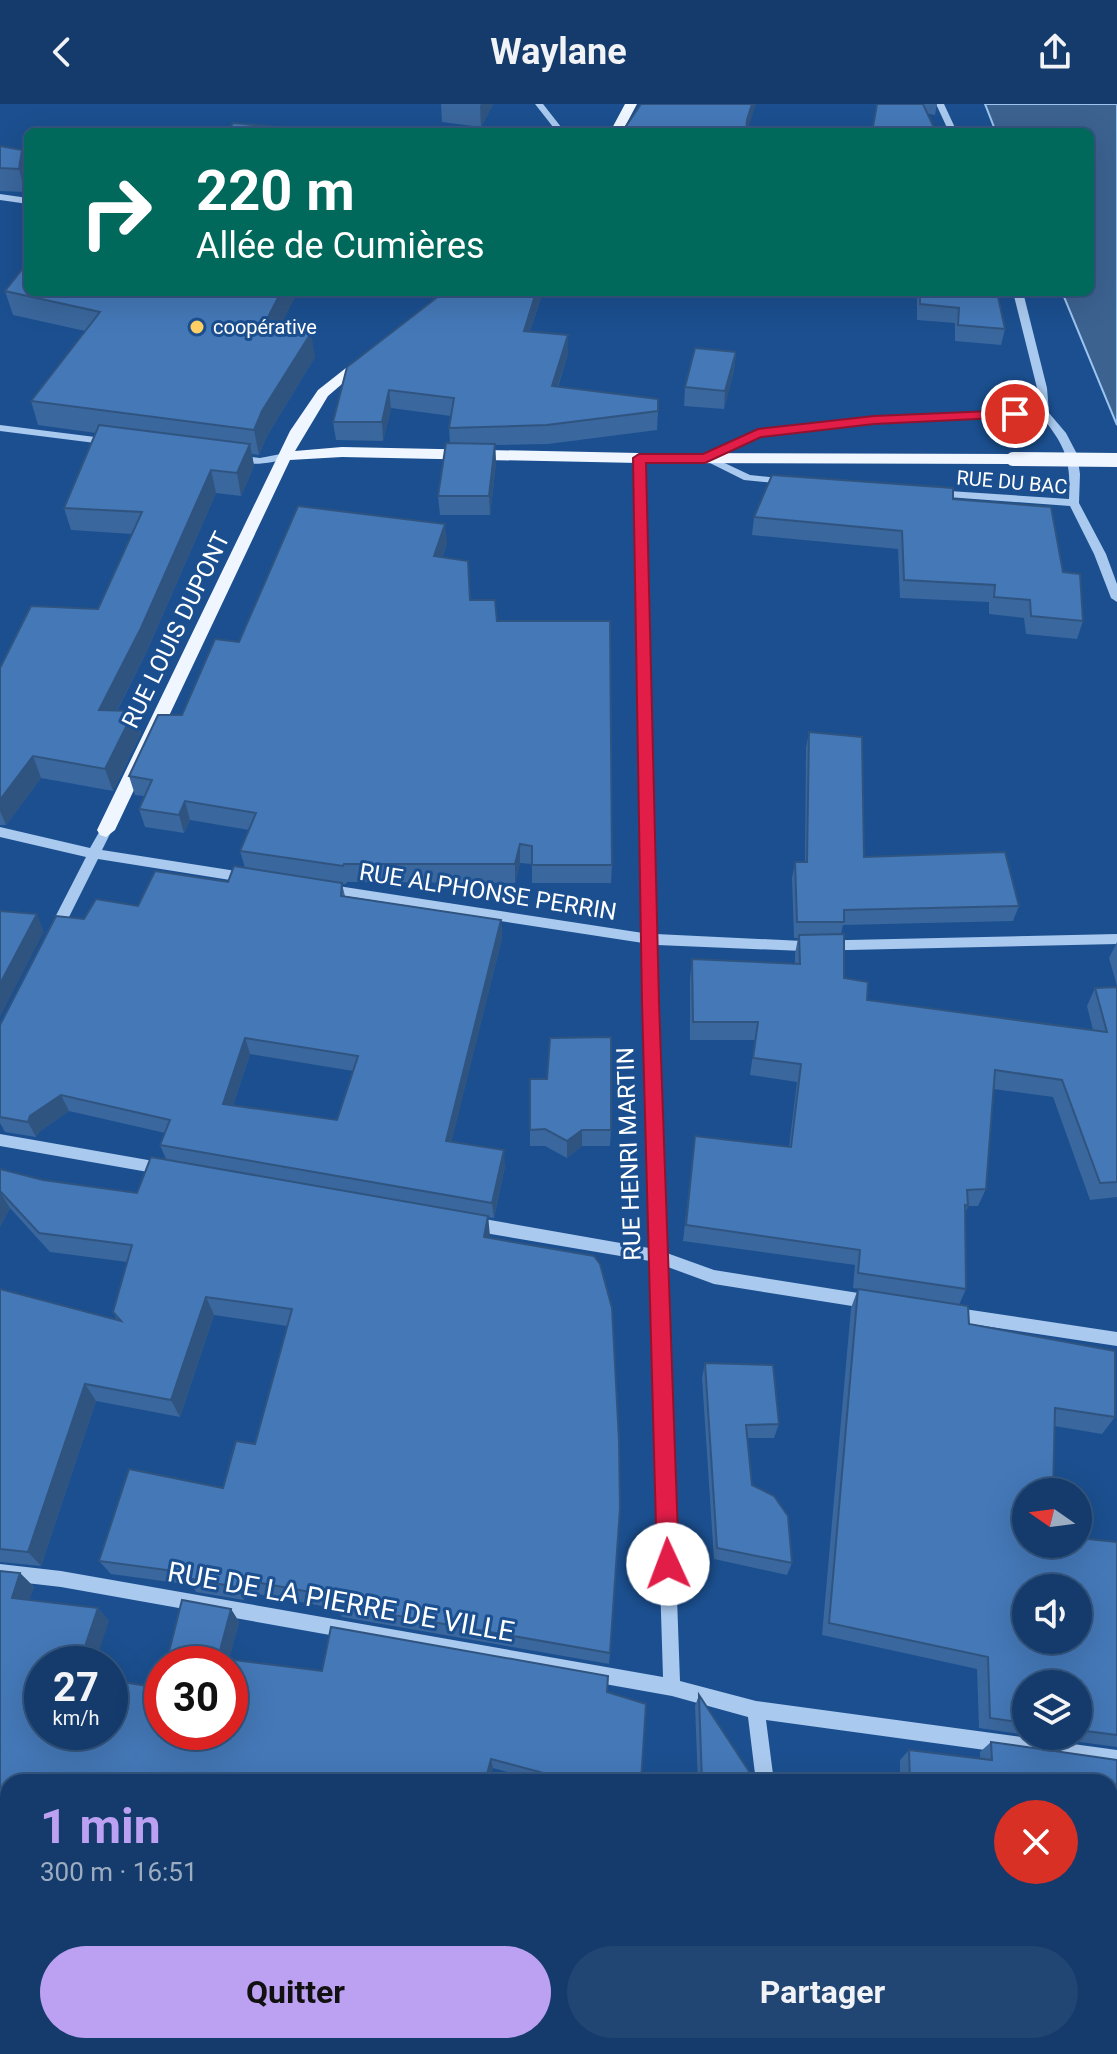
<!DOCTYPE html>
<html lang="fr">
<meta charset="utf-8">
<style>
:root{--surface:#143b6b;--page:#214673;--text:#f1f3f6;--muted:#9dadc1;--line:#33557e;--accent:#bca0f2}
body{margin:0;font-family:Roboto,sans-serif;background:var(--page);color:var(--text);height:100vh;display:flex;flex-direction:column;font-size:30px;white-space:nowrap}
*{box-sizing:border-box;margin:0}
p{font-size:26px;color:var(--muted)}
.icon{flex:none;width:44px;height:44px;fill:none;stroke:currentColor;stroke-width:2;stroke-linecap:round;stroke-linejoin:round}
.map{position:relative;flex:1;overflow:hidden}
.sheet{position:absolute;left:0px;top:1670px;width:1118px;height:280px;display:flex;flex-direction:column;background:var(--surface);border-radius:24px 24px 0 0;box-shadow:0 8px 32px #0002,0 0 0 2px var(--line)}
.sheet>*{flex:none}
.banner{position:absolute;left:24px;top:24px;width:1070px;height:168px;border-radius:12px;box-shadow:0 8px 32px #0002,0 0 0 2px var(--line);background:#00695c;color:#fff;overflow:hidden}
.needle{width:52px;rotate:284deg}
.tools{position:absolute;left:1012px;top:1374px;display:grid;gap:16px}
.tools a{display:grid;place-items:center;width:80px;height:80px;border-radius:50%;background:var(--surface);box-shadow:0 8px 32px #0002,0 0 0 2px var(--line);font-size:40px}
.speed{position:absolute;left:24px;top:1542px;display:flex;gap:16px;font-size:40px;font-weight:700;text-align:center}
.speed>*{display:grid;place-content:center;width:104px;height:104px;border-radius:50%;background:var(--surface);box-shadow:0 8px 32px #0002,0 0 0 2px var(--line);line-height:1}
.speed small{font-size:20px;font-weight:400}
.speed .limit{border:12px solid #d22;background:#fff;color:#111}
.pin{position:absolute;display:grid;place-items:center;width:68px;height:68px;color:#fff;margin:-34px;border:4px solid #fff;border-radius:50%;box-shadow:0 2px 8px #0007}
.me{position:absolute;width:88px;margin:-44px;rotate:358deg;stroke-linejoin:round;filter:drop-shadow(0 0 6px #0008)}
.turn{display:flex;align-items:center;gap:28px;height:168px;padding:0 40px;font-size:36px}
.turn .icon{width:104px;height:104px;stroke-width:2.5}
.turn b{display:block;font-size:56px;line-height:68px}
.round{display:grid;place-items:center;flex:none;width:84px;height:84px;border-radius:42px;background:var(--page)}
.summary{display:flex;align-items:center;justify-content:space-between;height:136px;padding:0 40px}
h1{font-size:48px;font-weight:700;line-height:60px;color:var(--accent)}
.primary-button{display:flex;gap:16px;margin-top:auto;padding:16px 40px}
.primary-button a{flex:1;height:92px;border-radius:48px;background:var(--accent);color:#111;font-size:32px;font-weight:700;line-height:92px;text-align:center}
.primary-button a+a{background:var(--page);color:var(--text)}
header{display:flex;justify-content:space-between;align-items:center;height:104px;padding:0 40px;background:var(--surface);font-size:36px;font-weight:700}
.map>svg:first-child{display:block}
</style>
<header><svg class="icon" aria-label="back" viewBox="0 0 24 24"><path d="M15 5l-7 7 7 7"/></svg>Waylane<svg class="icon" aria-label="share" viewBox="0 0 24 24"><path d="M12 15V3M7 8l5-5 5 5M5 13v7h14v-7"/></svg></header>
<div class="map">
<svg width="1117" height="1950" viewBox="0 0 1117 1950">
<rect width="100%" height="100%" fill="#1b4f8f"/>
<!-- water -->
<path fill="#3c6290" stroke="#9cc4f0" stroke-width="2" d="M985 0H1117V321L1062 188H1090V28H996Z"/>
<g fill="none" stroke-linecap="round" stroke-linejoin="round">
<!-- minor -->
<path fill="#a9c9ee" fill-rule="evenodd" d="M535 0H543L565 28H557Z
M936 0H944L957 28H949Z
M0 90 28 94V100L0 96Z
M1013 188H1023L1047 284 1049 309 1066 329 1077 350 1080 370 1079 399 1106 450 1117 480V498L1111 494 1094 450 1070 402 934 392 929 389 934 386 1069 395C1071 357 1066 342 1041 312L874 319 760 332 714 354 750 371 790 375 791 377 786 380 744 376 700 354 758 326 874 313 1039 306 1037 284Z
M0 321 111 335 116 338 111 341 0 327Z
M286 349 290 350V354C271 359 247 364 230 354L235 351 260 354Z
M639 351 644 354 656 830 803 837 1117 830V840L803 847 657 841 664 1148 714 1166 871 1191 876 1193 879 1198 876 1203 871 1205 714 1180 665 1162 680 1577 756 1597 1117 1646V1664L766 1616 774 1678H756L748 1613 672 1592 61 1483 0 1476V1460L61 1467 663 1573 650 1157 473 1127 468 1125 466 1120 468 1115 473 1113 649 1144 643 839 325 790 319 785 325 780 643 829 634 354Z
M106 721 112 726 102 746 249 769 255 774 249 779 98 755 59 833H49L47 829 86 753 0 733V723L90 744 102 723Z
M0 1030 165 1059 170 1061 172 1065 170 1069 165 1071 0 1042Z
M951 1203 1117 1228V1242L951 1217 946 1215 943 1210 946 1205Z
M787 1942H807L808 1950H788Z
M1060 1942H1080L1081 1950H1061Z"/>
<!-- major -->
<path fill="#f0f6ff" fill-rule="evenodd" d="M625 0H637L622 28H610Z
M365 249 372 253 370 256 328 292 295 347 342 343 639 349 1013 350 1020 355 1013 360 639 359 342 353 290 356 115 726 106 733 100 731 97 726 290 327 318 286Z"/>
<!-- major-bridge -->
<path stroke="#f0f6ff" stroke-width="14" d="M1013 355 1117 356"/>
</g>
<!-- wall -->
<path fill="#3a679d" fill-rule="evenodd" d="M441 0H493L481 23 442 18Z
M877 0H937L935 11Z
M0 42 22 46 28 69 25 88 0 87Z
M5 187 280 222 315 253 267 332 259 351 252 350 254 362 241 392 216 389 147 547 117 607H134L141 629 113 687 41 674 6 721H0V564L98 505 132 430 71 426 64 404 96 329 38 321 31 297 85 227 13 211Z
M444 188H543L530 227 568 250 558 283 658 307 657 326 548 340 495 341 496 359 490 411H440L438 392 450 339 449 324 451 312 391 304 383 337 336 336 333 318Z
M917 188H997L1005 225 1001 241 955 237V219L917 216Z
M736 248 734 266 724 305 684 302 685 283Z
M953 395 1063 468 1083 517 1077 535 1026 530 1024 514 989 510V498L900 494 898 445 752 431 754 413Z
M447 439 442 454 470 496 497 517 612 761 611 779H532V760L520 759 515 779 347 778 346 780H342L345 792 501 816 502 834 451 1038 505 1062 494 1114 488 1113 489 1134 610 1549 609 1560 342 1513 338 1505 247 1488 244 1496 196 1488 192 1481 111 1470 99 1457 223 1384 255 1340 287 1222 214 1211 180 1313 96 1297 41 1462 0 1458V1185L117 1216 113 1208 127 1158 50 1148 10 1104 0 1123V1065L43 1076 137 1089 166 1055 160 1041 165 1029 69 1007 39 1028 36 1033 5 1028 0 1019V921L84 815 228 778 245 764 240 747 249 726 190 716 184 729 145 723 139 705 144 692 135 691 129 672 182 611 239 538ZM250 950 353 967 337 1016 233 1001Z
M809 628 864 753 1019 802 1013 817 843 821 841 830 844 874 867 896 1093 926 1087 902 1095 884 1117 883V1093L1090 1096 1053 993 993 985 986 1085 978 1102H968L965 1109 966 1185 959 1201 853 1184 855 1161 683 1137 693 1049 789 1043 797 978 750 971 755 936H690V874L692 855 795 860V850L798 834H794L792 774 795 758H805L806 644Z
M1117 838V882L1109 854Z
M530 975 611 1026 610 1042H582L567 1054 545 1042H530Z
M858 1185 969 1220 1115 1313 1102 1330 1054 1322 1026 1440 1117 1438V1643L1036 1632H1078V1580H1026V1631L979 1624 977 1565 822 1531 851 1204Z
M705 1259 779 1320 774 1334H747L752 1381 792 1459 787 1471 714 1455 702 1274Z
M20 1469 34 1483 29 1496 98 1504 109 1517 42 1628 160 1584 166 1560 231 1505 239 1518 229 1555 322 1567 607 1588 641 1678H543L493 1664 489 1678H8Z
M699 1591 756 1678H698L695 1602Z
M991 1638 1117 1656V1861L1110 1860V1678H900V1656L909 1646 980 1655V1648Z
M1117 1939V1950H1105V1942H1110V1940Z
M809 1942H1041L810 1950Z"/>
<!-- shaded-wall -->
<path fill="#305480" d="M481 0H493L481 23 480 2Z
M752 0H756L747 28H746L747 16Z
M22 46 28 69 25 88 19 65Z
M281 188H298L269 244 265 219Z
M536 188H543L524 245V227Z
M311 229 315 253 267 332 259 351 254 326 262 307Z
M568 231V250L552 300V282Z
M736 248 734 266 724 305 725 287Z
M389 286 391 304 383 337 382 318Z
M250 340 254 362 241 392 237 369Z
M495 340 496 359 490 411 489 392Z
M211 366 216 389 147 547 106 628 99 606Z
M445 420 447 439 436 472 434 452Z
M134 607 141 629 113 687 105 665Z
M33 652 41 674 6 721 0 707V696Z
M185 697 190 716 184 729 179 711Z
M520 740V759L515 779V760Z
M37 810 44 828 0 913V880Z
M501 816 502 834 448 1053 446 1037Z
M245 934 250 950 228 1016 223 1000Z
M61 991 69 1007 39 1028 36 1033 28 1018 30 1012Z
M582 1026V1042L567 1054V1037Z
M504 1046 505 1062 494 1114 492 1099Z
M0 1088 10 1104 0 1123Z
M488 1112 490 1132 485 1153 484 1133Z
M206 1193 214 1211 180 1313 171 1296Z
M85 1280 96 1297 41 1462 28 1448Z
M20 1469 34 1483 25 1507 12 1494Z
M239 1475 247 1488 244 1496 236 1483Z
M98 1504 109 1517 95 1560H79Z
M231 1505 239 1518 228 1560 218 1554Z
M491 1655 493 1664 489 1678H485Z
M294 1942H300L305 1950H299Z
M410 1942H414V1950H409Z"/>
<!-- building -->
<path fill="#4478b7" stroke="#305480" stroke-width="2" fill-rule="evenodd" d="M641 0H752L747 16 746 28H622Z
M877 0H923L936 28H872Z
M233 19 298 25 297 28H228Z
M0 42 22 46 19 65 0 64Z
M28 158V188H281L265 219 311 229 262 307 254 326 31 297 100 208 5 187Z
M444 188H536L524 227 568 231 552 282 658 295V307L547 321 449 324 454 294 389 286 382 318H333L347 263Z
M920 188H997L1005 225 958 221 959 204 920 200Z
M695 244 736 248 725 287 685 283Z
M99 321 250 340 237 369 211 366 141 524 99 606 134 607 105 665 33 652 0 696V564L31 502 98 505 142 408 64 404Z
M446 339 495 340 489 392H438Z
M772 371 953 384V395L1051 403 1063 468 1080 470 1083 517 1031 512 1030 496 994 493 995 481 904 476 902 427 754 413Z
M298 402 445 420 434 452 468 457 470 496H495L497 517H610L612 761H532V742L520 740 515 760H344L343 762 240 747 256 709 185 697 179 711 139 705 152 676 129 672 158 611H182L215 535 239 538Z
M809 628 862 633 864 753 1005 748 1019 802 844 806V818H797L795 758H807Z
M234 762 342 779 341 792 501 816 446 1037 504 1046 492 1099 160 1041 170 1016 61 991 30 1012 28 1018 0 1013V921L56 812 84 815 96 795 138 802 155 767 228 778ZM245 934 358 952 337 1016 223 1000Z
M0 807 37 810 0 880Z
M844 830V874L868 878 867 896 1107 928 1095 884 1117 883V1078L1100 1079 1062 976 995 966 986 1085 967 1086 968 1102 965 1101 966 1185 858 1169 860 1146 686 1121 695 1032 791 1043 801 960 753 954 758 918H693L692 855 800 860 799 831Z
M611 933V1026H582L567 1037 545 1025 530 1026V975H547L550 934Z
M151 1053 488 1112 484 1133 594 1152 600 1160 612 1204 619 1337 620 1404 610 1549 336 1501 338 1493 239 1475 236 1483 187 1474 189 1469 99 1457 129 1365 223 1384 236 1337 255 1340 292 1205 206 1193 171 1296 85 1280 28 1448 0 1445V1185L121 1217 113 1208 132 1141 39 1129 0 1087V1065L43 1076 137 1089Z
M858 1185 968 1202 969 1220 1115 1247V1313L1055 1304 1053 1388H1026V1440H1078V1434L1117 1438V1631L1078 1626V1580H1026V1619L990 1614 988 1553 829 1519ZM1026 1484H1078V1536H1026Z
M705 1259 773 1261 779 1320 746 1321 752 1381 774 1392 788 1412 792 1459 717 1444Z
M0 1467 20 1469 12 1494 98 1504 79 1560H42V1628H110V1576L160 1584 162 1575V1628H230V1560H166L182 1496 231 1505 218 1554 322 1567 331 1523 608 1572 607 1588 646 1600 641 1678H557L558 1673 491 1655 485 1678H8V1927L0 1925Z
M699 1591 756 1678H702Z
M991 1638 1117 1656V1854L1110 1853V1678H910L909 1646 992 1656Z
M30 1942H294L299 1950H28Z
M310 1942H410L409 1950H308Z
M574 1942H792L793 1950H573Z
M817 1942H1041V1950H818Z"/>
<!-- route -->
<path fill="#e11d48" stroke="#92132f" stroke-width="2" d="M1015 306 1022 310 1020 313 874 320 761 333 705 359H646L659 898 679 1460 676 1468 668 1471 660 1468 657 1460 642 898 633 354 639 350H703L758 325 874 312Z"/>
<!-- markers -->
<circle fill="#ffd166" stroke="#1b4f8f" stroke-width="3" cx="197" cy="223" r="8"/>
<g text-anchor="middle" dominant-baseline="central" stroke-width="6" stroke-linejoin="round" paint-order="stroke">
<!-- far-poi labels -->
<g font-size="20" fill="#fff" stroke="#1b4f8f" text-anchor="start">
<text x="213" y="223">coopérative</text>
</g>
<!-- far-street labels -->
<g font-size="20" fill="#fff" stroke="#1b4f8f">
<text transform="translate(1012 378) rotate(5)">RUE DU BAC</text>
</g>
<!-- street labels -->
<g font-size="24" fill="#fff" stroke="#1b4f8f">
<text transform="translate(176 526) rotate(-64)">RUE LOUIS DUPONT</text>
<text transform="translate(488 788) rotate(9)">RUE ALPHONSE PERRIN</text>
<text transform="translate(629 1050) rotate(-92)">RUE HENRI MARTIN</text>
</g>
<!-- near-street labels -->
<g font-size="28" fill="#fff" stroke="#1b4f8f">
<text transform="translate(341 1498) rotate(10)">RUE DE LA PIERRE DE VILLE</text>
</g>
</g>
</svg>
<div class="tools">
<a><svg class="needle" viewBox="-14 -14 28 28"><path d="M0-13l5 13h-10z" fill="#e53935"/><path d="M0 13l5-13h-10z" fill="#9dadc1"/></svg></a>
<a><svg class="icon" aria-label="sound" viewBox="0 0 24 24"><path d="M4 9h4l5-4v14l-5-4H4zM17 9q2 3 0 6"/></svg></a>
<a><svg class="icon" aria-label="layers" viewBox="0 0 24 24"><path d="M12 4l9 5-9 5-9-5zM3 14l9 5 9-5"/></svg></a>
</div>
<div class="speed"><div>27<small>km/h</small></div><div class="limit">30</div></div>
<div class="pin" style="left:1015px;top:310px;background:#d93025"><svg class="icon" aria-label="arrive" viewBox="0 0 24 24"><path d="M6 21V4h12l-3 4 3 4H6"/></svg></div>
<svg class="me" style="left:668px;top:1460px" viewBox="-20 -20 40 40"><circle r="19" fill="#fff"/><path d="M0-13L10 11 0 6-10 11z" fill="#e11d48"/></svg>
<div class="banner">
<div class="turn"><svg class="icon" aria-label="right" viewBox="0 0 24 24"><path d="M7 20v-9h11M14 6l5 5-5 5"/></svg><div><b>220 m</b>Allée de Cumières</div></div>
</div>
<section class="sheet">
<div class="summary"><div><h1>1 min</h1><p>300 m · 16:51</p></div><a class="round" style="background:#d93025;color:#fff"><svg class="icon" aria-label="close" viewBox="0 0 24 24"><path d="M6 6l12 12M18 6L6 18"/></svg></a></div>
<div class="primary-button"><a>Quitter</a><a>Partager</a></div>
</section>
</div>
